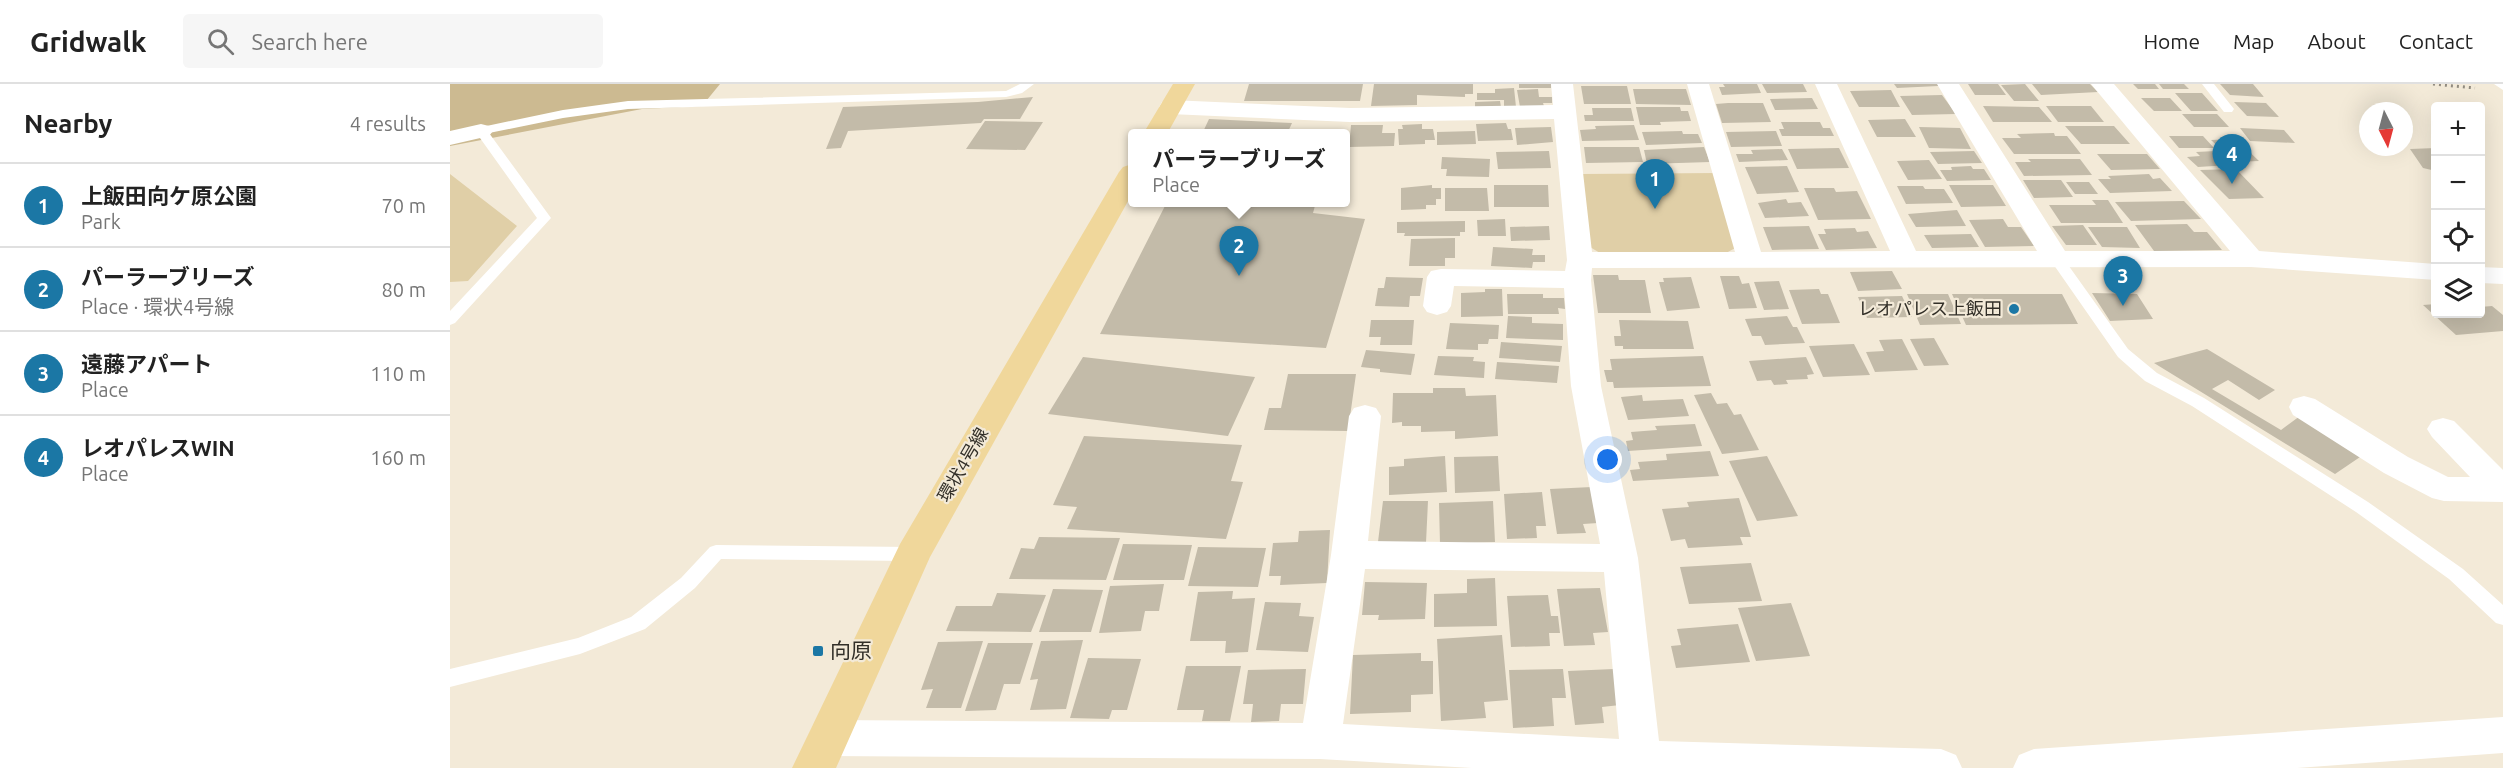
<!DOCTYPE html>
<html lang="en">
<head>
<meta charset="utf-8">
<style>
  :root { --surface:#fff; --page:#f6f6f6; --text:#222; --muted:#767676; --line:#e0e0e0; --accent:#1b77a5 }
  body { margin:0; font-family:Ubuntu,"Noto Sans JP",sans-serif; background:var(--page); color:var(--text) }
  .controls { position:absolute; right:18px; top:18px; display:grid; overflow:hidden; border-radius:6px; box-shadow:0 6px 24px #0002 }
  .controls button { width:54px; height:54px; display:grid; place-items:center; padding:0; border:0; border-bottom:2px solid var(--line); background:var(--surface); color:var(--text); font:30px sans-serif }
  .compass { position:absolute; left:1909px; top:18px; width:54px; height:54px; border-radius:50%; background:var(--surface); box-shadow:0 6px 24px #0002; rotate:174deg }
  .you { position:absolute; left:1158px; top:376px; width:21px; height:21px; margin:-15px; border:4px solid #fff; border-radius:50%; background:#1a73e8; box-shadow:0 0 0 9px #1a73e833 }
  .badge { display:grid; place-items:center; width:39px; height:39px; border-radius:50%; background:var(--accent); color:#fff; font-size:20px; font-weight:700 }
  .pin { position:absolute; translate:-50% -50px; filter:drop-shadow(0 2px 3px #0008) }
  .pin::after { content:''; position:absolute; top:32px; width:21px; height:18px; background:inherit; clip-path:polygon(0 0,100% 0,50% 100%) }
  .popup { position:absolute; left:678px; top:45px; width:222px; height:78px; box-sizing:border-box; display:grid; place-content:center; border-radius:6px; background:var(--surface); filter:drop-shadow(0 2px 4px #0005); font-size:20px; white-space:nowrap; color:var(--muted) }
  .popup b { font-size:22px; color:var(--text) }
  .popup::after { content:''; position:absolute; left:50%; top:100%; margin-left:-12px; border:12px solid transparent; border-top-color:var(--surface) }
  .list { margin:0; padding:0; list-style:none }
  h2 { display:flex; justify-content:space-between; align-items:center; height:78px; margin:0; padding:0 24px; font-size:26px }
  h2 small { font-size:20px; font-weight:400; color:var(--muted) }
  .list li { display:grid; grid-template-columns:39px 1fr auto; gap:18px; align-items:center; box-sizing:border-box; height:84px; padding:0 24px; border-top:2px solid var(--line) }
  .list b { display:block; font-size:22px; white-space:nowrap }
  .list p { margin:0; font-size:20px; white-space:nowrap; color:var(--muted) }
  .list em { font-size:20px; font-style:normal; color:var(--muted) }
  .icon { flex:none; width:33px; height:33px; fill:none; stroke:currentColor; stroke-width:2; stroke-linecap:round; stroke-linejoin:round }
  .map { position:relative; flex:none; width:2053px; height:684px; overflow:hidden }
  header { display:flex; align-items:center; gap:36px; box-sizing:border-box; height:84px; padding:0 30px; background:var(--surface); border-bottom:2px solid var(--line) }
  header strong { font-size:28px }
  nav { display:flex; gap:33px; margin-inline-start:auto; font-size:21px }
  .search { width:420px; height:54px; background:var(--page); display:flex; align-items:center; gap:15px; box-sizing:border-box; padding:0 21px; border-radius:6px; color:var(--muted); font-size:22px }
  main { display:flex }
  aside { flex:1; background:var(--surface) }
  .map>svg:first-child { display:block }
</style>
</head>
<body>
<header>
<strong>Gridwalk</strong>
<div class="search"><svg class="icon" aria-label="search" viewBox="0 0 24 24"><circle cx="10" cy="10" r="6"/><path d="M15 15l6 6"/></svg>Search here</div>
<nav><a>Home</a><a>Map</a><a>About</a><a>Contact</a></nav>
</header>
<main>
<aside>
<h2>Nearby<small>4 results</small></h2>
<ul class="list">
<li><span class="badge">1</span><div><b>上飯田向ケ原公園</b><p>Park</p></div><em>70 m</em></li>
<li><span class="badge">2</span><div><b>パーラーブリーズ</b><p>Place · 環状4号線</p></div><em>80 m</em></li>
<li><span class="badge">3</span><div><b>遠藤アパート</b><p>Place</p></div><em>110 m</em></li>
<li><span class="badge">4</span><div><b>レオパレスWIN</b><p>Place</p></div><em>160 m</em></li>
</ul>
</aside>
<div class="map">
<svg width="2053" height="684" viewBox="0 0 2053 684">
  <rect width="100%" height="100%" fill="#f3ead8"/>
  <path fill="#e0cfa7" d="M1267 89 1289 162 1276 169H1150L1135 160 1132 90Z
    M0 90 67 142 18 197 0 198Z"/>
  <path fill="#ccba91" d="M0 0H270L252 22 192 25 0 62Z"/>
  <path fill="#c3bba9" d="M799 0H913L910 17H794Z
    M924 0H1023V10H1015V13L967 11V21L921 22Z
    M1069 0H1101V4H1069Z
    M1273 0H1307L1311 9 1272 11 1269 3H1275Z
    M1312 0H1353L1357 8 1317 9Z
    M1444 0H1488V2L1447 4Z
    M1518 0H1548L1556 11H1525Z
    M1575 0 1589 17H1564L1551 1Z
    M1582 0H1640L1648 8 1591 11Z
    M1683 0H1705L1709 5H1688Z
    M1709 0H1734L1739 5H1713Z
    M1770 0H1803L1814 13 1780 11Z
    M1131 2H1177L1181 20H1134Z
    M1064 4 1066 23H1054V16H1027V9H1045V5Z
    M1088 5 1089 13H1102V19H1093L1094 22 1070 23 1067 6Z
    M1183 5H1236L1241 21 1186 20Z
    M1441 6 1450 23H1409L1400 7Z
    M1725 9H1752L1768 27H1741Z
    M1492 11 1506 30 1462 31 1450 12Z
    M583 13 570 35H534L531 39 398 47 391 64 376 65 393 23 528 18Z
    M1362 14 1368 25 1325 26 1320 15Z
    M1691 14H1720L1732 27H1704Z
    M1050 17 1051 23 1025 24V18Z
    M1784 18 1816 19 1829 33 1797 32Z
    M1278 19H1313L1321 38 1272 39 1266 20Z
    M1533 22 1589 23 1602 38H1543Z
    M1596 22H1641L1654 38H1608Z
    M1186 23H1230L1231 27H1238L1241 37 1210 38 1211 41H1190Z
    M1142 24H1181L1184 37H1135L1134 31H1143Z
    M1732 30H1767L1779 43H1744Z
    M759 35 842 39 837 50H752Z
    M1455 35 1466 53H1427L1418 36Z
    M535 37 593 38 575 66 516 65Z
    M1331 38H1370L1373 44H1380L1384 52H1332L1329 45H1334Z
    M1056 39 1058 45H1061L1063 56 1028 57 1026 40Z
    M972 40V45H983L985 56H975V60L949 61 948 45H953L952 41Z
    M901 41H933L932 49H945L944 62 899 63Z
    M1184 41 1189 56 1132 57 1130 46 1146 45 1145 42Z
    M1615 42H1664L1680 60H1631Z
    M1101 43 1103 58 1067 61 1065 44Z
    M1469 43 1510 44 1521 65 1479 64Z
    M1790 44 1834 46 1845 59 1800 57Z
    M854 45 896 47 895 50H852Z
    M1025 47 1026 60 987 61V48Z
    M1232 47 1233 50H1248L1252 59 1196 61 1192 48Z
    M1326 47 1332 62 1281 63 1276 48Z
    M1604 49 1605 52H1617L1631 70H1564L1552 54H1571L1567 50Z
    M1719 52H1753L1764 64H1729Z
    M1786 55 1809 77 1784 78 1761 56Z
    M1134 63H1189L1193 78 1136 79Z
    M1254 63 1260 78 1197 80 1194 66Z
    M1389 64 1399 84 1347 85 1338 65Z
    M1986 64V87L1973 84 1960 65Z
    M1332 65 1338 76 1289 78 1286 70H1303L1301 66Z
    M1099 67 1101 84 1048 85 1046 68Z
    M1524 67 1532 79 1488 80 1480 68Z
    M1766 67 1780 81 1748 83 1737 73 1750 72 1746 68Z
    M1647 70H1697L1710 85 1661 86Z
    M992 73 1040 75 1039 93 996 92 997 85H991Z
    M1578 75H1630L1642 91 1574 92 1565 78H1581Z
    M1479 76 1492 95 1458 96 1447 77Z
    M1337 82 1349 108 1307 110 1295 83Z
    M1521 82 1523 85H1534L1541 96 1497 97 1490 86H1502L1501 83Z
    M1786 85 1814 114 1779 115 1750 86Z
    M1699 90 1703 95 1710 94 1722 107 1660 109 1648 95H1661L1658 92Z
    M1573 96H1611L1623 113 1584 114Z
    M1616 98H1639L1648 110H1625Z
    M982 101V104H991V115H986V121H976V125L951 126V104Z
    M1044 101H1098L1099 123H1044Z
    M1499 101H1543L1556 122 1511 123Z
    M1447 102H1473L1475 105H1494L1503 119 1456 120Z
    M995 104H1037L1039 127H995Z
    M1354 104H1384L1386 108 1407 107 1421 135 1368 136Z
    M1336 115 1338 119 1351 118 1359 132 1315 134 1308 119Z
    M1642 116H1658L1673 139H1611L1599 121H1646Z
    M1734 117 1751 135 1681 137 1665 118Z
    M717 118H866L863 129 915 135 876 264 650 250Z
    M1507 126 1516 142 1466 143 1458 130Z
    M1055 135 1056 152H1028L1027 136Z
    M1553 135 1558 143H1571L1584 162 1535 163 1519 136Z
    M1015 137V148H1010V152H954L955 149H947V138Z
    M1737 140 1744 148H1757L1772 166 1704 167 1685 141Z
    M1633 141 1647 161H1616L1602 142Z
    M1099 142 1100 156 1061 157 1060 143Z
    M1359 142 1369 165 1322 166 1313 143Z
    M1638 143H1677L1690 164 1652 163Z
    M1405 144 1407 148 1418 147 1427 164 1376 166 1368 150H1376L1374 145Z
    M1521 150 1529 163 1482 164 1474 151Z
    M1005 154V174H995V182H959L961 155Z
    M1043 163 1083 165 1082 171H1095V178H1083L1082 184 1041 182Z
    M1442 187 1452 205 1408 207 1400 188Z
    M1143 191H1168L1169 196H1195L1201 229H1148Z
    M1270 192H1289L1292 200 1299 199 1307 224 1279 225Z
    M936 193 973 194 970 212H960L959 223 925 222 928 204H934Z
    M1241 193 1250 224 1217 227 1209 198H1214L1213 194Z
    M1329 197 1339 225 1314 226 1304 198Z
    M1035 205H1052L1053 232 1011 233V209L1035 208Z
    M1369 205 1371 210H1378L1390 239 1352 240 1339 206Z
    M1642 209 1687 210 1703 235 1660 237Z
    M1057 210H1093V214H1114L1115 225 1108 224 1109 230H1058Z
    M1457 210H1498L1511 240 1470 241Z
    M1502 210H1612L1628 240 1516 241Z
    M1452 212 1462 233 1417 234 1408 213Z
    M1986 220V230H2030V223L2042 222 2053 231V247L2006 251 1973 221Z
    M1058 232 1082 233V239L1113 240V256L1056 254Z
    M1337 232 1343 243H1347L1355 259 1315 261 1311 252H1302L1295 235Z
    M921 236H964L962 261H930L931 253H919Z
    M1169 236 1238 237 1244 265H1173V262H1165L1164 252H1171Z
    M1000 239 1049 241 1048 255H1039L1038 260H1028V266L996 265Z
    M1484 254 1499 281 1474 282 1460 255Z
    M1452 255 1468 286 1425 288 1416 268 1434 267 1429 256Z
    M1051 258 1112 262 1110 278 1049 274Z
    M1404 260 1420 291 1373 293 1359 262Z
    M1757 265 1825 306 1809 316 1778 296 1762 305 1831 346 1850 332 1913 371 1885 390 1704 279Z
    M916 266 965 270 961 291 930 288V285L911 283Z
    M988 272 1024 273 1023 277 1035 278 1034 294 984 291Z
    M1253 272 1261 302 1164 304 1163 298H1157L1154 286H1162L1160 275Z
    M633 273 805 293 778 352 598 330Z
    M1356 273 1364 290 1357 291 1358 295 1336 296 1338 300 1324 301 1321 296 1307 297 1299 277Z
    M1047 278 1109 282 1107 299 1045 295Z
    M838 290H906L898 347 814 346 819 324H831Z
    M983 304H1015L1016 312 1046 311 1048 352 1005 355V347L971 348V342H952V338L942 339 943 309H983Z
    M1261 309 1267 320 1277 319 1284 331 1291 330 1309 366 1272 370 1244 311Z
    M1192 311 1193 317 1233 315 1239 332 1178 336 1171 313Z
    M1245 340 1252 362 1178 367 1176 357 1183 356 1181 348 1207 346 1205 342Z
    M634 352 792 361 781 397 793 398 776 455 617 445 627 423 603 421Z
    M1260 367 1269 392 1183 397 1180 386 1190 385 1188 378 1217 376 1216 370Z
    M995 372 997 408 939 411V383L954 382V375Z
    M1048 372 1050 407 1005 409 1004 373Z
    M1317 372 1348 432 1307 437 1279 377Z
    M1142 403 1148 439 1133 440 1136 449 1107 450 1100 405Z
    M1092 408 1096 442H1086L1087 454 1057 455 1054 410Z
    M1289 414 1301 453H1290L1293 461 1238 464 1235 455 1221 457 1212 425 1239 423 1237 418Z
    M933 417H978L976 459 928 458Z
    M1043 417 1045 458 990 460 989 419Z
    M880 446 877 499 830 501 831 492H819L823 459 848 458 849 447Z
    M589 453 670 454 656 496 559 495 571 464 584 465Z
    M673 460 742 461 734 496H663Z
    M748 463 816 464 808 503 738 502Z
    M1301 479 1312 517 1239 520 1230 483Z
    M1045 494 1047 542 984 543V510L1017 509V495Z
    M915 498 977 499 975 535 928 536 929 531H912Z
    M714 500 709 527H695L691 547 649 549 660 502Z
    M1150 504 1158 548 1143 549 1145 561 1114 562 1107 505Z
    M603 505 653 506 641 548H589Z
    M783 507 782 515 805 514 798 568 775 569 776 557H740L748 508Z
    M547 509 596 511 581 548 496 547 506 522H542Z
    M1098 511 1101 532H1108L1110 549H1099L1100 562 1061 563 1057 512Z
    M815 518 851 519 849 532 864 533 858 568 806 566Z
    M1341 519 1360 572 1306 577 1288 524Z
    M1288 540 1300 578 1226 584 1221 562 1231 561 1227 545Z
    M1052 551 1058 616 1034 618 1036 634 991 637 987 555Z
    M633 556 616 625 580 626 588 595 580 596 591 557Z
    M533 557 511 624H476L483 605 471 606 488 558Z
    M538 559H583L570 600H554L546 626 515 627Z
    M971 569V577H983V610L961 611V628L900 630 903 571Z
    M638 574 691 575 677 626H662L659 635 620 634Z
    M736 582H791L780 637H752L754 626H727Z
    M856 585 853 620H831L829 637 801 638 803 620H793L798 586Z
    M1113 585 1116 614H1102L1104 642 1063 644 1059 586Z
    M1164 585 1170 621 1152 623 1154 639 1125 641 1118 587Z"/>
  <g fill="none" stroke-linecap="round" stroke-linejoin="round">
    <path stroke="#928c80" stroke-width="3" stroke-dasharray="2 4" stroke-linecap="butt" d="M1983 0 2025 4"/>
    <path fill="#fff" fill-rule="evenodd" d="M570 0H584L572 9 556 13 178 25 113 34 39 49 101 134 5 239 0 241V227L87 134 25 47 27 44 113 26 178 17 556 7Z
      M1752 0H1764L1784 25 1782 28H1774Z
      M2044 0H2053V6Z
      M1606 170 1611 171 1678 265 1707 289 1754 314 1918 418 2013 485 2053 521V541L2046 539 1999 495 1906 428 1742 322 1695 297 1668 273 1599 174Z
      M266 461 463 463 470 465 472 470 470 475 463 477 271 475 245 504 195 545 130 570 0 603V585L128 554 181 533 231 494 260 463Z"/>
    <path fill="#fff" fill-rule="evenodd" d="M1101 0H1123L1142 168H1285L1237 0H1259L1311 168 1440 167 1365 0H1387L1466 167H1587L1487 0H1509L1615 167H1780L1641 0H1664L1809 167 1986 180V196L1801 183 1142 184 1141 196 1151 302 1188 474 1209 657 1491 665 1506 671 1512 684H1022L870 675 377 672 363 667 357 654 363 641 377 636 853 639 881 471 899 332 904 324 915 321 926 324 931 332 918 457 1150 460 1121 302 1114 204 1004 202 1001 222 997 228 987 231 977 228 973 222 977 193 981 187 991 185 1115 187 1117 176 1104 35 900 38 720 30 712 28 709 23 712 18 720 16 900 24 1103 21ZM915 485 1154 488 1169 655 893 640Z
      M31 40 39 42 43 47 39 52 0 61V47Z
      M2030 183 2053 184V200L2030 199Z
      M1854 312 1865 315 1958 373 1998 393H2020L1982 353 1977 345 1982 337 1993 334 2004 337 2053 386V418L1994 417 1982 414 1934 389 1843 331 1839 323 1843 315Z
      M2053 633V669L1847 684H1563L1569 671 1584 665Z"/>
    <path fill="#f0d79b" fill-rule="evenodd" d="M723 0H745L717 50H693Z
      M682 80V110L480 473 386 684H342L450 460 669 88 673 83Z"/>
  </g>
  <g fill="#1b77a5" stroke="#f3ead8" stroke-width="2">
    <circle cx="1564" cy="225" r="6"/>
    <rect x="362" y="561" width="12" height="12" rx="3"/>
  </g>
  <g text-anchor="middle" stroke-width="4.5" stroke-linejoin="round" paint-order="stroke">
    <g font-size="18" fill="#322f28" stroke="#f3ead8" text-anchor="end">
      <text x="1552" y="231">レオパレス上飯田</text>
    </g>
    <g font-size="18" fill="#322f28" stroke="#f3ead8">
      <text transform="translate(513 381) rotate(-60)" y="6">環状4号線</text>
    </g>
    <g font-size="21" fill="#322f28" stroke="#f3ead8" text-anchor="start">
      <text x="380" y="574">向原</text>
    </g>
  </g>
</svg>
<div class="controls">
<button>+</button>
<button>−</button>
<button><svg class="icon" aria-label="locate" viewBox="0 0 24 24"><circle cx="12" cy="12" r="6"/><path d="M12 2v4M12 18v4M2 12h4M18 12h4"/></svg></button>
<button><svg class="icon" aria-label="layers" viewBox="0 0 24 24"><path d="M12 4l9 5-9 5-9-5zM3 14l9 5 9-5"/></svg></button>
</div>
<svg class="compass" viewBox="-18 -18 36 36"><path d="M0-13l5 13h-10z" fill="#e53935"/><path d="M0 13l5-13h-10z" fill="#767676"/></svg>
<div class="you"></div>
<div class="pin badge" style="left:1205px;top:125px">1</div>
<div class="pin badge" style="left:789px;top:192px">2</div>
<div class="popup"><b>パーラーブリーズ</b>Place</div>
<div class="pin badge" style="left:1673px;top:222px">3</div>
<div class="pin badge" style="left:1782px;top:100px">4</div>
</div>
</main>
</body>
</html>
